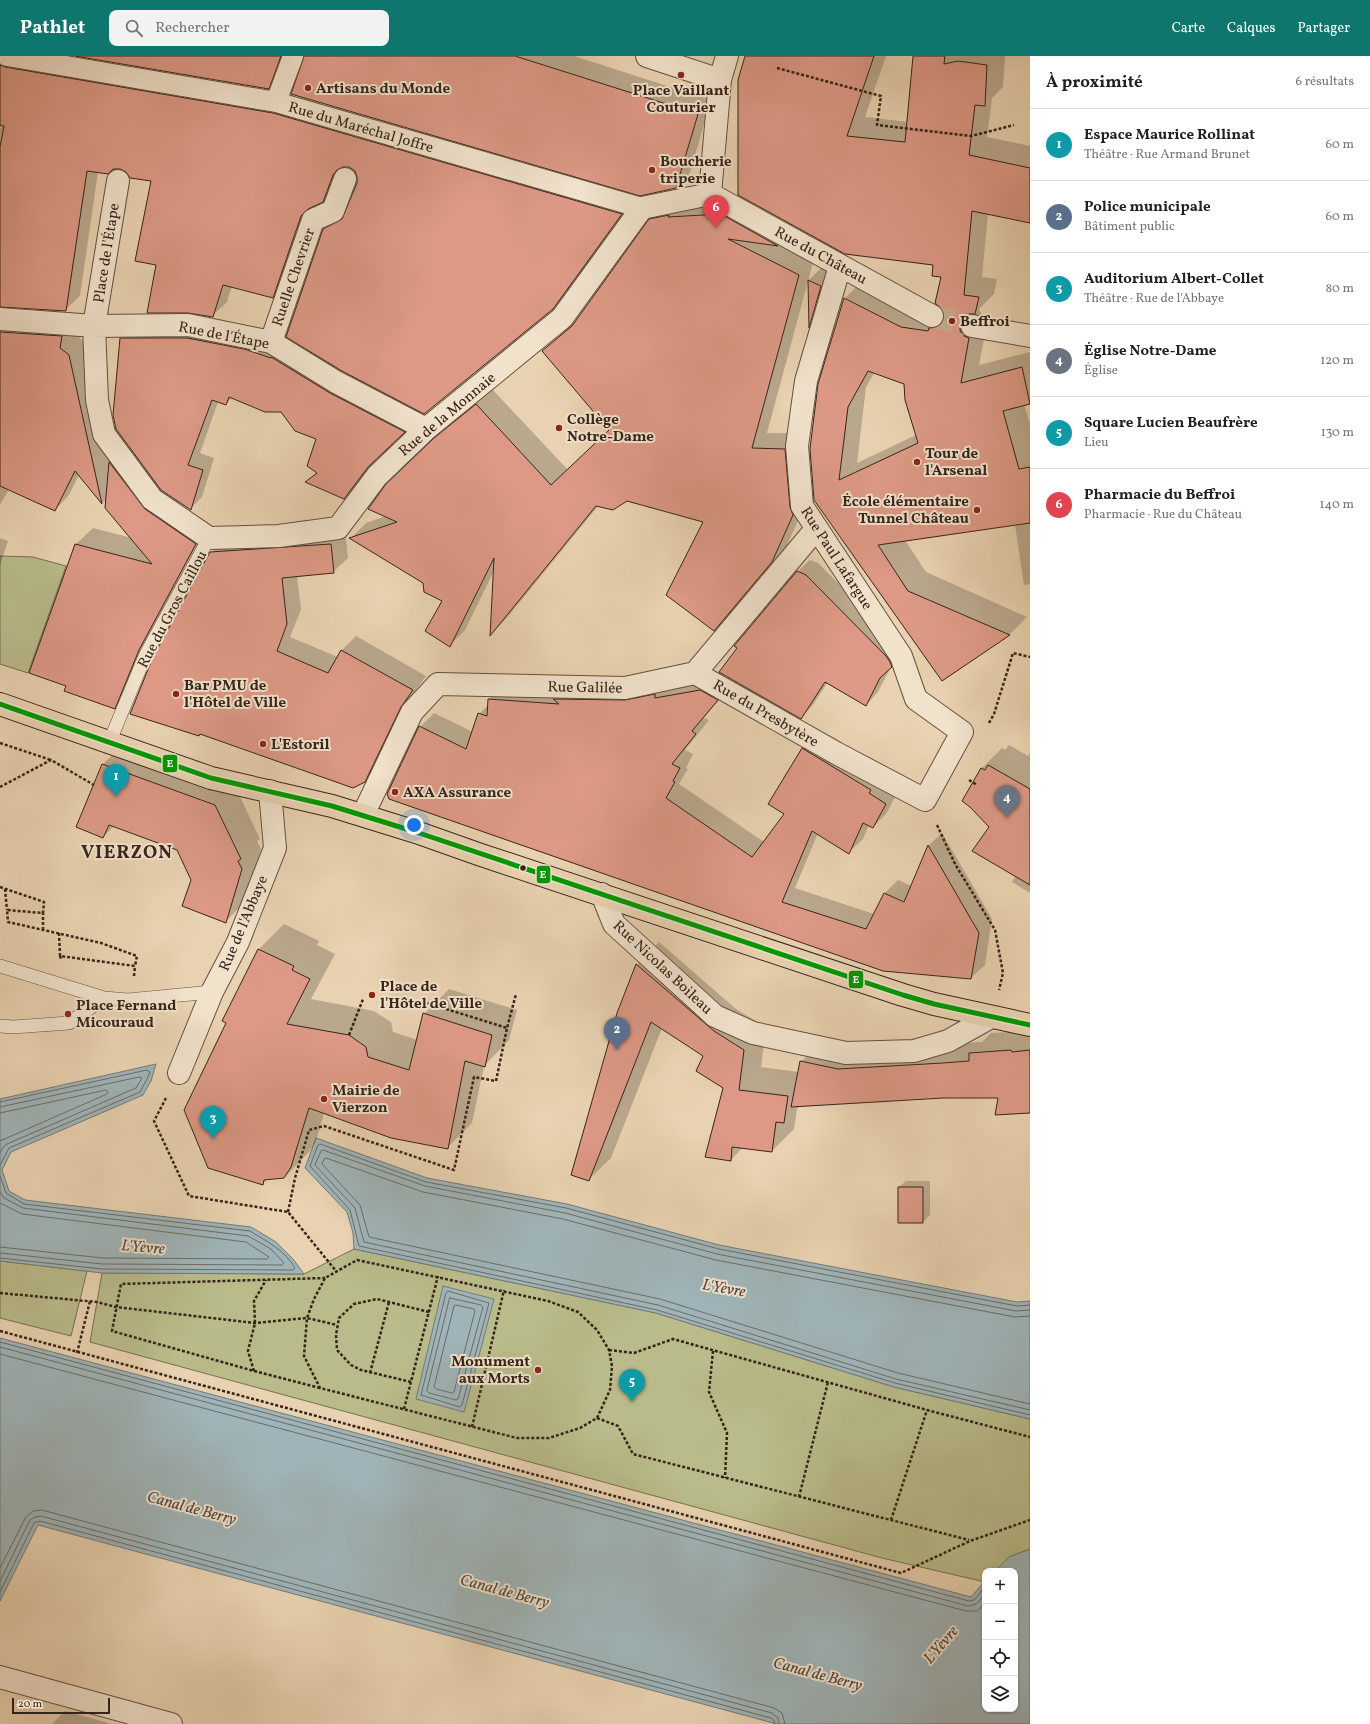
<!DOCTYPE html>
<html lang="fr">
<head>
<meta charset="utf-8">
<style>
  :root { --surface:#fff; --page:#f2f2f2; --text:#202124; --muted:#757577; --line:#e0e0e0; --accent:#0f766e }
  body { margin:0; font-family:Vollkorn,serif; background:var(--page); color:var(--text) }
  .controls { position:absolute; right:12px; bottom:12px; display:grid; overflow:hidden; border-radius:8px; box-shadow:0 1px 3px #0004 }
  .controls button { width:36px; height:36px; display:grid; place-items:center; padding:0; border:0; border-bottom:1px solid var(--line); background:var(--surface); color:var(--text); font:20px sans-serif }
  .scale { position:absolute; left:12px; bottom:10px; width:98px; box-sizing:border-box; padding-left:4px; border:2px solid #372419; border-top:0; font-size:11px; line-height:14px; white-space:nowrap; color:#372419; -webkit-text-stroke:3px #f1e2cc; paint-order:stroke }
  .you { position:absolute; left:414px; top:769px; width:14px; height:14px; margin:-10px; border:3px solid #fff; border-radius:50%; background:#1a73e8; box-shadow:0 0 0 6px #1a73e833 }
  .badge { display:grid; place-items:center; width:26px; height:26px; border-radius:50%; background:var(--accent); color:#fff; font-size:13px; font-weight:700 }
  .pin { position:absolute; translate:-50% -33px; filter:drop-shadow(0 1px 2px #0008) }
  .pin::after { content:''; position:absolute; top:21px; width:14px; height:12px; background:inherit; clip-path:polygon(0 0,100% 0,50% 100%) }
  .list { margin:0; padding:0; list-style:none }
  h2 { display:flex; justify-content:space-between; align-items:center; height:52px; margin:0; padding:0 16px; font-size:17px }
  h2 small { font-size:13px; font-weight:400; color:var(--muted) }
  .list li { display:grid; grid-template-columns:26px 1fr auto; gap:12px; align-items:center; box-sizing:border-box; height:72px; padding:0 16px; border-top:1px solid var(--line) }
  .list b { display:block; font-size:15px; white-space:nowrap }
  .list p { margin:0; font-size:13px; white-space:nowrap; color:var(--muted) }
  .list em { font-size:13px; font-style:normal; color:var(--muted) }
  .icon { flex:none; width:22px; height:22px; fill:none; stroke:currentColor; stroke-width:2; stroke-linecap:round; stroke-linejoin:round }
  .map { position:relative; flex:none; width:1030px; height:1668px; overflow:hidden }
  header { display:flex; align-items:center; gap:24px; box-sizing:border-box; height:56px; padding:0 20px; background:var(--accent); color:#fff }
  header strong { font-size:19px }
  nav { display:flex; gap:22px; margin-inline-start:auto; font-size:14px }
  .search { width:280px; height:36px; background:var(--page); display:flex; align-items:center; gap:10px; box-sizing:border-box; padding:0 14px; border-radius:8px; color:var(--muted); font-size:15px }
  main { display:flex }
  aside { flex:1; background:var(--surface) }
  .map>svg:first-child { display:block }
</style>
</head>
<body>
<header>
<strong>Pathlet</strong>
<div class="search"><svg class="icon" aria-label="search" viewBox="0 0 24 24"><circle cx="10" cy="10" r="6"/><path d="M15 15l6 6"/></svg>Rechercher</div>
<nav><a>Carte</a><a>Calques</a><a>Partager</a></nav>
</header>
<main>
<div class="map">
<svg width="1030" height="1668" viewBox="0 0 1030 1668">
  <rect width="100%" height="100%" fill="#e9d2b1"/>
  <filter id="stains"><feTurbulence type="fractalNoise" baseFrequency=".005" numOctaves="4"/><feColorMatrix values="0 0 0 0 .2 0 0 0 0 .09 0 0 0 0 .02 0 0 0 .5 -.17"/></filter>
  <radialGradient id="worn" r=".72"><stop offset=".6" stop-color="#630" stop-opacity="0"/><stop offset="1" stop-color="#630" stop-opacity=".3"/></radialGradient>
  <path fill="#b9bb8a" stroke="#787052" d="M0 500 33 501 66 510 28 617 0 608Z
    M354 1193 656 1257 894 1331 1030 1363V1493L1009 1501 995 1515H985V1526L882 1502 90 1286 102 1217 304 1218Z
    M0 1205 87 1215 71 1280 0 1262Z"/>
  <path fill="#9fb4b8" stroke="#757a78" d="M156 1008 151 1025 143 1039 11 1096 2 1114 9 1135 25 1144 251 1171 276 1186 293 1203 304 1218 102 1217 0 1205V1043Z
    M316 1082 427 1122 567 1148 719 1189 1017 1246 1030 1245V1363L894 1331 656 1257 354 1193 353 1177 347 1156 305 1112Z
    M443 1230 494 1243 464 1356 416 1343Z
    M0 1282 971 1541 985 1525V1653H1015V1515H995L1009 1501 1030 1493V1668H777L38 1469 0 1545Z"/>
  <path fill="#0003" fill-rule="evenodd" d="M0 0 288 43 635 144 567 238 552 253 324 174 339 159 347 155 358 127V120L355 114 349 110H345L337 130 323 145 315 149 287 227 272 241 232 230 227 246 212 260 157 208 152 125 120 112 98 116 80 240 65 254 2 250 3 254 74 277 83 285 110 406 127 390 145 414 147 413 121 283 133 271 256 282 416 364 379 400 356 430 344 442 307 426 317 416 318 382 281 355 233 341 226 348 218 346 200 397 214 402 202 441 190 453 158 431 162 436 213 471 131 635 114 652 67 630 75 489 93 472 132 482 107 442 103 447 79 419 69 439 55 454 9 433 0 449Z
    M81 0H289L283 18 268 32Z
    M305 0H574L711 44 690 117 676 131Z
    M747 0H886L865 61 908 66 914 0H1005L1003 31 992 42 987 81 1030 90V166L988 157 982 221 997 223 994 238 979 253 983 261 988 263 979 309 1030 296V347L1024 348 1030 368V528L1024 529 1015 469 905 484 926 516 1027 561 1009 579 942 623 815 443 819 328 845 242 863 224 920 253 945 256 943 220 934 208ZM875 316 905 327 916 379 857 407 866 331Z
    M737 143 814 203 767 377H800L808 443 787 489 730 558 714 573 705 465 627 444 599 449 506 563 492 577 494 515 465 574 450 589 444 544 424 526 351 482 366 467 386 460 403 413 451 367 492 333 568 414 610 373 543 295 578 263 650 164 666 148Z
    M822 211 834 217 822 257 810 269 809 224Z
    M345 474 348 502 333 516 297 520 301 553 290 581 338 601 341 595 356 580 426 620 415 635 379 711 364 725 201 677 199 679 211 497 226 482Z
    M0 482 8 485 0 509Z
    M810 504 818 507 898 587 903 598 892 609 878 636 866 649 828 626 813 649 801 662 797 516Z
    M714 621 731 630 704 662 709 664 685 694 693 698 686 712 688 713 679 728 764 786 786 757 803 693 817 679 899 734 886 758 873 771 869 769 863 783 849 796 818 777 795 832 874 858 884 838 898 824 912 830 928 790 942 777 992 863 985 909 971 922 883 914 420 671 434 657 473 676 479 658 488 649V644L502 630Z
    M123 689 235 730 260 783 257 785 261 793 245 846 226 865 192 824 178 794 114 770 103 781V708Z
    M1009 689 1028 700 1030 697V837L1012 826 1016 820 990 771 974 725 982 712 1002 692 1005 694Z
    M284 868 319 885 317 889 335 898 311 943 374 955 391 966 393 976 418 984 424 958 449 933 517 954 509 984 484 1010 472 1067 447 1092 324 1057 316 1085 309 1096 284 1122 267 1123 262 1128 228 966 224 964 259 893Z
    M659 886 736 953 766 971 761 1011 799 1016 801 1006 822 985 859 993 982 986 991 977 1030 975V1055L999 1041H943L800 1050 797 1053 794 1073 772 1095 743 1091 731 1104 724 1031 704 1000 662 972 611 1102 588 1124 618 957 637 909Z
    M906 1125H930V1159L923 1166H899V1131Z
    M65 1655 112 1668H52Z"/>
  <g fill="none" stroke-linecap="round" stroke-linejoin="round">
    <path stroke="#6b6c68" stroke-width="1" d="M0 1046 147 1014 150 1016 147 1023 140 1036 9 1092 0 1109
      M0 1051 139 1021 142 1022 136 1032 7 1088 3 1091 0 1097
      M0 1057 106 1034 108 1036 107 1038 0 1085
      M0 1120 6 1137 24 1148 250 1175C266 1185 286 1195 295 1212L293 1214 102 1213 0 1202
      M0 1136 4 1142 23 1152 248 1180 271 1193 284 1207 282 1209 102 1208 0 1197
      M0 1147 22 1158 246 1186 269 1201 267 1203 103 1202 0 1191
      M448 1235 489 1247 462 1349 460 1351 421 1339 446 1237Z
      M450 1242 481 1249 483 1251 458 1343 456 1344 429 1337 427 1335Z
      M456 1249 474 1253 475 1255 454 1336 452 1337 436 1333 434 1331 454 1250Z
      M1030 1249 1017 1250 719 1193 566 1152 426 1126 320 1088 318 1089 310 1110 350 1154 359 1190 657 1254 895 1327 1030 1359
      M1030 1254 1016 1255 717 1198 565 1157 425 1130 323 1094 321 1095 315 1109 355 1152 364 1186 658 1249 896 1323 1030 1354
      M1030 1260 1015 1261 716 1204 563 1163 423 1136 326 1102 324 1103 322 1108 360 1149 369 1181 660 1243 898 1317 1030 1348
      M0 1286 969 1545 974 1544 985 1531
      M0 1291 968 1550 976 1548 985 1539
      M0 1298 966 1555H977L985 1548
      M0 1512 26 1461 33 1455 42 1454 774 1652 782 1657 785 1668
      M0 1525 30 1464 35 1461 41 1460 772 1657 778 1662 779 1668
      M0 1536 34 1467 40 1465 771 1662 774 1664V1668"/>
  </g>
  <path fill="#dd9986" stroke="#372419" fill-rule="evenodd" d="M75 0H281L269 33Z
    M304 0H515L698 58 676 132 640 140 291 38Z
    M745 0H874L847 80 905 86 913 0H945L944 8 958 5 987 9 985 50 975 49 969 99 1030 112V167L972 155 964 239 979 241 975 258H967L962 262 960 268V275L964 280 969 282 961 327 1022 311 1030 348 1003 355 1019 413 1030 411V467L878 489 908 535 1010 579 942 625 814 444 810 393 818 328 844 242 901 271 928 275 929 272 938 271 943 266 944 259 943 254 935 247 941 221 932 220 933 209 845 198 738 139V24ZM868 315 904 328 905 344 918 387 839 424 848 351Z
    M0 9 5 11 273 57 622 158 553 253 424 358 342 315 286 281 323 173 342 163 357 127V121L355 115 349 111H343L337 114 333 119 323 146 308 153 301 160 273 242 223 229 213 261 188 257H147L156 209 135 205 151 125 130 122 126 116 120 113H113L108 118 87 115 66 255 0 251V91L4 70 0 69Z
    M721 158 778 190 728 183 799 219 752 392 785 393 790 451 793 459 772 506 714 575 666 539 703 466 627 445 613 454 596 450 490 580 494 502 450 591 425 575 442 545 424 536 423 527 349 482 397 466 368 453 386 428 434 382 476 348 551 429 609 374 542 295 572 270 649 163 669 159 668 161Z
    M808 224 821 230 809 272Z
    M0 276 62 280 60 292 69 299 102 448 75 415 55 455 0 430Z
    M120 282H187L244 293 271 302V301L330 337 405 376 368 411 344 443 305 426 317 417 307 410 316 383 295 375 281 356H265L229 341 226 349 212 344 188 409 203 414 191 454 161 434 116 373 113 359Z
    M109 406 145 453 196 488 139 594 115 653 64 635 66 630 29 617 75 488 152 508 105 452Z
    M331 488 334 517 282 522 287 568 277 595 328 617 341 594 413 634 401 651 365 726 353 732 200 678 199 680 130 658 153 601 210 496Z
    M797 515 806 519 886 600 890 606 892 611 880 622 866 650 825 626 801 663 719 616 737 592 734 590Z
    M700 634 718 644 692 675 696 678 672 708 680 712 673 725 675 726 666 742 752 801 784 758 768 748 802 692 871 734 869 737 886 748 873 772 863 767 849 798 812 775 782 846 866 873 884 837 904 846 928 789 979 877 971 923 883 915 389 743 387 738 419 670 466 693 478 657 487 660 488 643 559 648 553 643 625 644 655 638V642Z
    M102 708 215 749 241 803 238 805 242 813 226 867 182 850 191 824 177 794 109 769 103 782 76 771Z
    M988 709 1030 733V829L972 795 989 771 970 751 962 745 981 712 985 714Z
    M258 893 294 910 292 914 310 923 287 968 349 979 366 991 368 1001 409 1014 423 957 492 979 485 1011 465 1005 448 1093 391 1082 309 1052 291 1111 284 1122 264 1124 263 1129 208 1112 184 1054 226 967 222 965Z
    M636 908 714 975 744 994 739 1034 788 1040 784 1067 776 1066 772 1096 732 1091 731 1105 705 1101 723 1032 696 1015 703 1000 651 966 589 1125 571 1119 617 957Z
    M1011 994 1012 996 1030 994V1057L995 1059 998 1042H943L791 1051 800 1005 838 1013 943 1007 969 1005V997Z
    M898 1131H923V1167H898Z"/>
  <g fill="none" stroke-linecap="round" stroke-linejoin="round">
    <path stroke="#c5af93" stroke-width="22" stroke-dasharray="22 11" stroke-linecap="butt" d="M932 260 972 270"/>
    <defs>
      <path id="service" d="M109 687 146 598 209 482
        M0 910 104 942 128 944 212 936
        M0 970 13 971 69 967 104 942"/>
      <path id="pedestrian" d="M7 0 276 46 642 152
        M276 46 293 0"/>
      <path id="minor" d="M647 0 720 24
        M118 125 94 270 97 344 104 378 152 443 209 482 279 480 338 472 377 420 426 373 562 262 642 152 710 138
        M710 138 932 260
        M710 138 720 24 727 0
        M0 263 94 270 188 269 271 286 336 326 426 373
        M972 270 1030 280
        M271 286 313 164 333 155 345 123
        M695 617 836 697 925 744 962 676 916 643 901 600 802 450 797 390 806 325 840 210
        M363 759 412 656 438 628 625 632 695 617 816 473
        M602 838 614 868 715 960 753 977 846 997 914 995 948 985 991 961
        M179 1017 212 936 238 886 275 792 270 735
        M0 1621 171 1668"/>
      <path id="primary" d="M0 648 211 722 332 750 416 776 481 799 903 939 934 948 1030 969"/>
    </defs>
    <use href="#service" stroke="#64503f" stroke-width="14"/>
    <use href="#pedestrian" stroke="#64503f" stroke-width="22"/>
    <use href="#minor" stroke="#64503f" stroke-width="24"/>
    <use href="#primary" stroke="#372419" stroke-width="24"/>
    <path stroke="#372419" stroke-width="2.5" stroke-dasharray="3 2" stroke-linecap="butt" d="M777 12 881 40 877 69 971 80 1014 69
      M989 667 994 658 1013 597 1030 601
      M0 687 51 704
      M969 724 977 729
      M0 731 51 704 94 729
      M937 769 955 808 995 874 1003 917 999 934
      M0 831 44 846 43 857 7 854 8 866 101 887 137 900 135 910 60 900 61 903
      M5 833 7 854
      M43 874V857
      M59 877 60 900
      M134 920 135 910
      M427 947 507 972
      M349 979 363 943
      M166 1042 154 1065 189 1140 288 1156 336 1215
      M288 1156 295 1122 309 1074 324 1070 454 1114 474 1021 496 1025 507 972 516 938
      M357 1204 548 1245 578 1256 597 1274 609 1294 612 1310 610 1334 597 1362 580 1372 549 1382H517L320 1332 304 1300 307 1262 314 1243 325 1222Z
      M0 1237 97 1246 116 1251 255 1267 307 1262 337 1269
      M0 1275 901 1517 970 1485 1030 1464
      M609 1294 634 1297 673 1283 927 1354 1030 1381
      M713 1295 709 1336 727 1377 725 1422
      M77 1297 90 1245
      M254 1315 248 1295 255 1267 254 1245 266 1224
      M370 1317 389 1246
      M411 1326 361 1314 351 1309 337 1294 336 1279 339 1262 354 1248 377 1243 429 1256
      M320 1332 254 1315 112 1275 121 1228 325 1222
      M404 1353 438 1220
      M597 1362 618 1370 633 1398 969 1484
      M472 1371 504 1234
      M799 1441 828 1326
      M891 1464 927 1354"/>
    <use href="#service" stroke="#f1e2cc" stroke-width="13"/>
    <use href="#pedestrian" stroke="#f1e2cc" stroke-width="20"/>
    <use href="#minor" stroke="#f1e2cc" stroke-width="22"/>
    <use href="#primary" stroke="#e9d2b1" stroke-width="22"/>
    <defs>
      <path id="bus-1" d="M0 648 211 722 332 750 416 776 903 939 934 948 1030 969"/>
    </defs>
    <use href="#bus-1" stroke="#f1e2cc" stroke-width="8"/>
    <use href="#bus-1" stroke="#090" stroke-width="5"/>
  </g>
  <g fill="#8f2418" stroke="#f1e2cc" stroke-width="1.5">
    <circle cx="681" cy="19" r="4"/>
    <circle cx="308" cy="32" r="4"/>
    <circle cx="652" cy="114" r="4"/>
    <circle cx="952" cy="265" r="4"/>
    <circle cx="559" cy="372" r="4"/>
    <circle cx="917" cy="406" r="4"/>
    <circle cx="977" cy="454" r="4"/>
    <circle cx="176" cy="638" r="4"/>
    <circle cx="263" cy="688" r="4"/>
    <circle cx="395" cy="736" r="4"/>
    <circle cx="372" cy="939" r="4"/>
    <circle cx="68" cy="958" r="4"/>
    <circle cx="324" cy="1043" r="4"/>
    <circle cx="538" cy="1314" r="4"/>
  </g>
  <circle fill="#372419" stroke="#f1e2cc" stroke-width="1.5" cx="523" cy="812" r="3.5"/>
  <g text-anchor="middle" stroke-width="4" stroke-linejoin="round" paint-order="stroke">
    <g font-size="15" font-weight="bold" fill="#372419" stroke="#f1e2cc" text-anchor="start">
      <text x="316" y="37">Artisans du Monde</text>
      <text x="681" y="39" text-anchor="middle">Place Vaillant<tspan x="681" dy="17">Couturier</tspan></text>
      <text x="660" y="110">Boucherie<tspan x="660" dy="17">triperie</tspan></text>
      <text x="960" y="270">Beffroi</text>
      <text x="567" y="368">Collège<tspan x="567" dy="17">Notre-Dame</tspan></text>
      <text x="925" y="402">Tour de<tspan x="925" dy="17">l'Arsenal</tspan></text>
      <text x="969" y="450" text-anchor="end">École élémentaire<tspan x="969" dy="17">Tunnel Château</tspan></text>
      <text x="184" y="634">Bar PMU de<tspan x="184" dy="17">l'Hôtel de Ville</tspan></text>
      <text x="271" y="693">L'Estoril</text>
      <text x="403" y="741">AXA Assurance</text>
      <text x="380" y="935">Place de<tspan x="380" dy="17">l'Hôtel de Ville</tspan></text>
      <text x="76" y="954">Place Fernand<tspan x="76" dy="17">Micouraud</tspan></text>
      <text x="332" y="1039">Mairie de<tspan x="332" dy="17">Vierzon</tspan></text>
      <text x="530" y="1310" text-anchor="end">Monument<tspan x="530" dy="17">aux Morts</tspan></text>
    </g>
    <g font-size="15" fill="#372419" stroke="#f1e2cc">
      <text transform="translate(361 71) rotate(16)" y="5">Rue du Maréchal Joffre</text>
      <text transform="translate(106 197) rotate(-81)" y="5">Place de l'Étape</text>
      <text transform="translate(821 199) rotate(29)" y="5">Rue du Château</text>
      <text transform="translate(293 221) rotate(-71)" y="5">Ruelle Chevrier</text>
      <text transform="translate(224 279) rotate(11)" y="5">Rue de l'Étape</text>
      <text transform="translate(447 358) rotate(-40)" y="5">Rue de la Monnaie</text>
      <text transform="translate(837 502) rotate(57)" y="5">Rue Paul Lafargue</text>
      <text transform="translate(172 553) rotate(-62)" y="5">Rue du Gros Caillou</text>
      <text transform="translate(585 631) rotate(1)" y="5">Rue Galilée</text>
      <text transform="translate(766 657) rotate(30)" y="5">Rue du Presbytère</text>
      <text transform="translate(243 867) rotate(-67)" y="5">Rue de l'Abbaye</text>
      <text transform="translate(663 911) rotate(43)" y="5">Rue Nicolas Boileau</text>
    </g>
    <g font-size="16" font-style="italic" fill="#514841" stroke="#f1e2cc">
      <text transform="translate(143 1190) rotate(5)" y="6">L'Yèvre</text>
      <text transform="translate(724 1231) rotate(10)" y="6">L'Yèvre</text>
      <text transform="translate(192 1451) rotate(15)" y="6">Canal de Berry</text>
      <text transform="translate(505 1534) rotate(15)" y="6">Canal de Berry</text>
      <text transform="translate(940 1588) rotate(-49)" y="6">L'Yèvre</text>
      <text transform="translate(818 1617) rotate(15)" y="6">Canal de Berry</text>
    </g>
    <g font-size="19" font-weight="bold" letter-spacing="1" fill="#372419" stroke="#f1e2cc">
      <text x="127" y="802">VIERZON</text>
    </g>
  </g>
  <g stroke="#f1e2cc" stroke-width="1.5">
    <rect x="162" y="698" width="16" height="19" rx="4" fill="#090"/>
    <rect x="536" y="809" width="15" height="19" rx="4" fill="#090"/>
    <rect x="848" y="914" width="16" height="19" rx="4" fill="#090"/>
  </g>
  <g font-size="11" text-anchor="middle" font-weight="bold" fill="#fff">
    <text x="170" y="711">E</text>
    <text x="543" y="822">E</text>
    <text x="856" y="927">E</text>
  </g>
  <rect width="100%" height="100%" filter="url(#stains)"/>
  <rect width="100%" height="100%" fill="url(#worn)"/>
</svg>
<div class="controls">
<button>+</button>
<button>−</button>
<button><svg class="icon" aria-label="locate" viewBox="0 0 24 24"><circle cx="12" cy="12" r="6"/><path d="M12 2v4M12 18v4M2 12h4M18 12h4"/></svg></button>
<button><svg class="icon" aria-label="layers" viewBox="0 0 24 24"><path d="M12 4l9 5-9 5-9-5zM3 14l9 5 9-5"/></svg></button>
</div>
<div class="scale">20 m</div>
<div class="you"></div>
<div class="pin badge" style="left:116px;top:741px;background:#0f9aa8">1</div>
<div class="pin badge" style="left:617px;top:994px;background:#5c6f8a">2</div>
<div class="pin badge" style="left:213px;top:1083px;background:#0f9aa8">3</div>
<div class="pin badge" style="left:1007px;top:762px;background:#6b7280">4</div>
<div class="pin badge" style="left:632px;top:1346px;background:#0f9aa8">5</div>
<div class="pin badge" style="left:716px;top:172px;background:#e0444e">6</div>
</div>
<aside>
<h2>À proximité<small>6 résultats</small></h2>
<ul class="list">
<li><span class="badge" style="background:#0f9aa8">1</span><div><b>Espace Maurice Rollinat</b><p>Théâtre · Rue Armand Brunet</p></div><em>60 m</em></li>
<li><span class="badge" style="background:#5c6f8a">2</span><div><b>Police municipale</b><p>Bâtiment public</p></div><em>60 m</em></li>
<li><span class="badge" style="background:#0f9aa8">3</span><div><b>Auditorium Albert-Collet</b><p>Théâtre · Rue de l'Abbaye</p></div><em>80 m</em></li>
<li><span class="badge" style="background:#6b7280">4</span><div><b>Église Notre-Dame</b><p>Église</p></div><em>120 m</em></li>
<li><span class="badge" style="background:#0f9aa8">5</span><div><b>Square Lucien Beaufrère</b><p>Lieu</p></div><em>130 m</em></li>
<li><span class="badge" style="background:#e0444e">6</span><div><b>Pharmacie du Beffroi</b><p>Pharmacie · Rue du Château</p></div><em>140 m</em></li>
</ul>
</aside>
</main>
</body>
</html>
